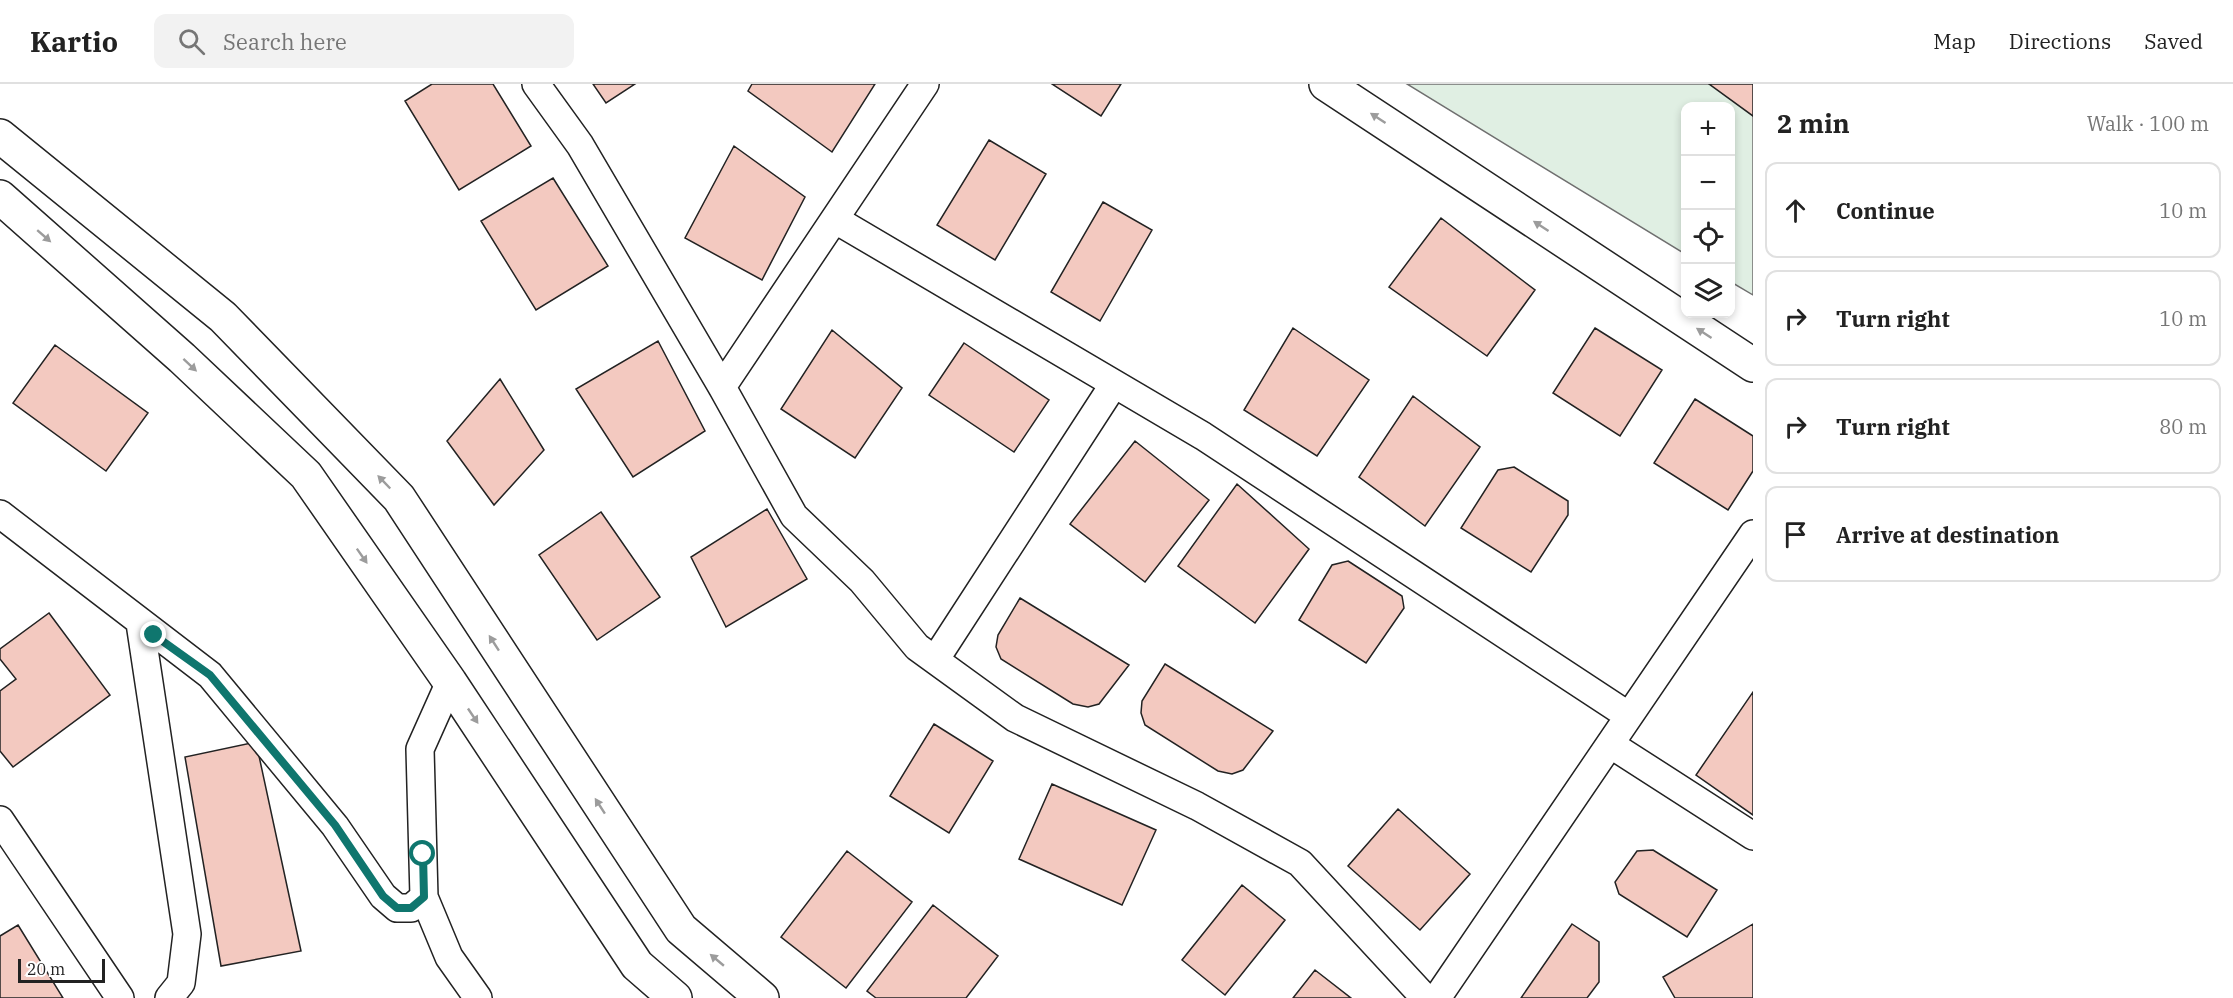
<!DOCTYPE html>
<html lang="en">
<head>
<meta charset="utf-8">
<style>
  :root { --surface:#fff; --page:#f2f2f2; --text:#222; --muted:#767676; --line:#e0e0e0 }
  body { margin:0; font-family:"IBM Plex Serif",serif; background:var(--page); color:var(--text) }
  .controls { position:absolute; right:18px; top:18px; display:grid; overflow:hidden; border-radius:12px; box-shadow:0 3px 9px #0003 }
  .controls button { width:54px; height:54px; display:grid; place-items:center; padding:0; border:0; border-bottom:2px solid var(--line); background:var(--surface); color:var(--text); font:30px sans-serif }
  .scale { position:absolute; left:18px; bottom:15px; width:87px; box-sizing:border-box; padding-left:6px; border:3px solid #222; border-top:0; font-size:16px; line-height:21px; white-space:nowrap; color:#222; -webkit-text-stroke:4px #fff; paint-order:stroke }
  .stop { position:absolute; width:18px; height:18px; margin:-14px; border:4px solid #0f766e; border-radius:50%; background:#fff }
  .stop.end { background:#0f766e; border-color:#fff; box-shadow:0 2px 6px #0008 }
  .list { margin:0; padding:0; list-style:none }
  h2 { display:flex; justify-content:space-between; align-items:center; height:78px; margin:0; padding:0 24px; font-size:26px }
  h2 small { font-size:20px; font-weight:400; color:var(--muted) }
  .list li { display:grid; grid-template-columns:39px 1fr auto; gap:18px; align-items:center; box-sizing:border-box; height:96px; margin:0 12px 12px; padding:0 12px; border:2px solid var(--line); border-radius:12px }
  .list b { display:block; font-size:22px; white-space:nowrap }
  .list em { font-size:20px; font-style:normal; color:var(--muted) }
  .icon { flex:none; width:33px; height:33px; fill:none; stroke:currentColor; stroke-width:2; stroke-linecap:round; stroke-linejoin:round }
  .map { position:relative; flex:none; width:1753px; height:914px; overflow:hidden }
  header { display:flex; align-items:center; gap:36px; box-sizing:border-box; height:84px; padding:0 30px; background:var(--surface); border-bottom:2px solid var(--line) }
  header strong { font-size:28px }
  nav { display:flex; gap:33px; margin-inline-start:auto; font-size:21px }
  .search { width:420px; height:54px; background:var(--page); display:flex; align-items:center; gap:15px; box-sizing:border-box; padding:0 21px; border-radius:12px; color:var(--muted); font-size:22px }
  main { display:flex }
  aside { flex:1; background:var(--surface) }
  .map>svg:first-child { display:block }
</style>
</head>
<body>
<header>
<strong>Kartio</strong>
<div class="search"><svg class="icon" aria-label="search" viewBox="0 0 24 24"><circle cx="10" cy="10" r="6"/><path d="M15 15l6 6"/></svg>Search here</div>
<nav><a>Map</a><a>Directions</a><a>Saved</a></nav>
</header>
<main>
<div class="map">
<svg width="1753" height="914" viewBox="0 0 1753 914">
  <rect width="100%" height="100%" fill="#fff"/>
  <path fill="#e0efe3" stroke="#6f6f6f" stroke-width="1.5" d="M1407 0H1753V211L1731 198 1730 22H1686L1685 170Z"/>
  <path fill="#f3c9c0" stroke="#222" stroke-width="1.5" d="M432 0H493L531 62 459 106 405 17Z
    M593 0H635L606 19Z
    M752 0H875L832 68 748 7Z
    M1052 0H1121L1101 32Z
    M1709 0H1753V32Z
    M989 56 1046 90 995 176 937 141Z
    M734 62 805 113 762 196 685 154Z
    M553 94 608 182 536 226 481 137Z
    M1103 118 1152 146 1100 237 1051 208Z
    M1441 134 1535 206 1487 272 1389 203Z
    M1293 244 1369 296 1317 372 1244 326Z
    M1595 244 1662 286 1620 352 1553 309Z
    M832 246 902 304 855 374 781 325Z
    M658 257 705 347 633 393 576 305Z
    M964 259 1049 316 1014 368 929 311Z
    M55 261 148 329 106 387 13 319Z
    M500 295 544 366 494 421 447 357Z
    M1413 312 1480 363 1425 442 1359 393Z
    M1695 315 1753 352V387L1728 426 1654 379Z
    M1135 357 1209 416 1145 498 1070 440Z
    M1514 383 1568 417V431L1531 488 1461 444 1498 386Z
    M1237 400 1309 465 1255 539 1178 482Z
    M767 425 807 495 726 543 691 473Z
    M601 428 660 513 597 556 539 471Z
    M1348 477 1402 512 1404 524 1366 579 1299 536 1332 481Z
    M1020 514 1129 581 1099 620 1088 623 1073 620 1001 575 996 563 998 551Z
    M49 529 110 611 13 683 0 667V607L16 595 0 575V565Z
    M1165 580 1273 647 1243 686 1232 690 1218 687 1145 641 1141 629 1142 617Z
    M1753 608V731L1696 691Z
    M934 640 993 677 949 749 890 712Z
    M256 658 301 867 221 882 185 673Z
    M1052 700 1156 746 1122 821 1019 775Z
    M1398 725 1470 790 1420 846 1348 782Z
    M1653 766 1717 806 1687 853 1619 810 1615 798 1637 767Z
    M847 767 912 818 846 904 781 853Z
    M1242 801 1285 836 1225 911 1182 876Z
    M933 821 998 872 966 914H876L867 907Z
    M1572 840 1599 858V898L1587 914H1521Z
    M1753 840V914H1675L1663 893Z
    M18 841 63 914H0V852Z
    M1315 886 1351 914H1293Z"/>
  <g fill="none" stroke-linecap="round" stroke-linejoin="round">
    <defs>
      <path id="minor" d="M536 0 580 61 722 303 794 432 862 497 917 563 1015 634 1197 722 1300 779 1425 914
        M836 136 1203 352 1629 632
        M722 303 925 0
        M0 430 210 591 335 742 383 812 397 824H411L424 813 420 665 450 598
        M140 539 187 850 181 899 169 914
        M935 576 1114 300
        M1610 660 1753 752
        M0 736 120 914
        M424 813 449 873 478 914
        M1437 914 1753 450"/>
      <path id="tertiary" d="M1326 0 1753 281"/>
      <path id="secondary" d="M0 52 223 233 399 414 681 845 762 914
        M0 113 182 274 306 391 450 598 637 881 675 914"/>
    </defs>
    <use href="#minor" stroke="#222" stroke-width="30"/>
    <use href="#tertiary" stroke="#222" stroke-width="36"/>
    <use href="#secondary" stroke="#222" stroke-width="36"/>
    <use href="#minor" stroke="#fff" stroke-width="27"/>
    <use href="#tertiary" stroke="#fff" stroke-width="33"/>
    <use href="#secondary" stroke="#fff" stroke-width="33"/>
  </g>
  <defs><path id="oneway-solid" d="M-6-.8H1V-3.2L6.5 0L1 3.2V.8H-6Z" transform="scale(1.5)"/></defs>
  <g fill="#9c9c9c">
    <use href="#oneway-solid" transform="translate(1378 34) rotate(-147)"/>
    <use href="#oneway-solid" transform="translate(1541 142) rotate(-147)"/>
    <use href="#oneway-solid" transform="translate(44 152) rotate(41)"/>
    <use href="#oneway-solid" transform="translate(1704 249) rotate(-147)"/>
    <use href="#oneway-solid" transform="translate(190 281) rotate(43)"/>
    <use href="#oneway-solid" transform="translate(384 398) rotate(-134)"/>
    <use href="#oneway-solid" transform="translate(362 472) rotate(55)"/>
    <use href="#oneway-solid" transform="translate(494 559) rotate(-123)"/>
    <use href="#oneway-solid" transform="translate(473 632) rotate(56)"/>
    <use href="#oneway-solid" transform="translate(600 722) rotate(-123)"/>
    <use href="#oneway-solid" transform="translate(717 876) rotate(-140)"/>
  </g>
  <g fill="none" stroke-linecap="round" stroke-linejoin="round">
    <path stroke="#0f766e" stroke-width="8" d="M154 551 210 591 335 741 383 812 397 824H411L424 813 423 770"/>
  </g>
</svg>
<div class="controls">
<button>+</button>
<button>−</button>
<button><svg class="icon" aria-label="locate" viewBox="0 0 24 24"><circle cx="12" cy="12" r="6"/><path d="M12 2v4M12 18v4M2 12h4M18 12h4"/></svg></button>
<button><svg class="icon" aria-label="layers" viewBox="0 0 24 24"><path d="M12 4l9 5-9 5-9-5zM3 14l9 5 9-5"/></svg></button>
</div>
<div class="scale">20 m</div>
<div class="stop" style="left:423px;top:770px"></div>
<div class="stop end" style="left:154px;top:551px"></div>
</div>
<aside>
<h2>2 min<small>Walk · 100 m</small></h2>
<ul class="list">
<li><svg class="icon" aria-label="ahead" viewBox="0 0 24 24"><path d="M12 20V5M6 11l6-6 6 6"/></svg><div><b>Continue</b></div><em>10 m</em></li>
<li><svg class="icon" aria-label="right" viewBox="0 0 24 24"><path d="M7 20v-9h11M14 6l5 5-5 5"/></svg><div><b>Turn right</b></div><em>10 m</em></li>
<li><svg class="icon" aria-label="right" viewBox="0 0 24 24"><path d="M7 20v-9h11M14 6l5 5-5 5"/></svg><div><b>Turn right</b></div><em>80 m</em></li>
<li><svg class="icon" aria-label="arrive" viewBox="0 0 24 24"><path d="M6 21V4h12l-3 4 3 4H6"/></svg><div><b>Arrive at destination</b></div></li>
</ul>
</aside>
</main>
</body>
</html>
